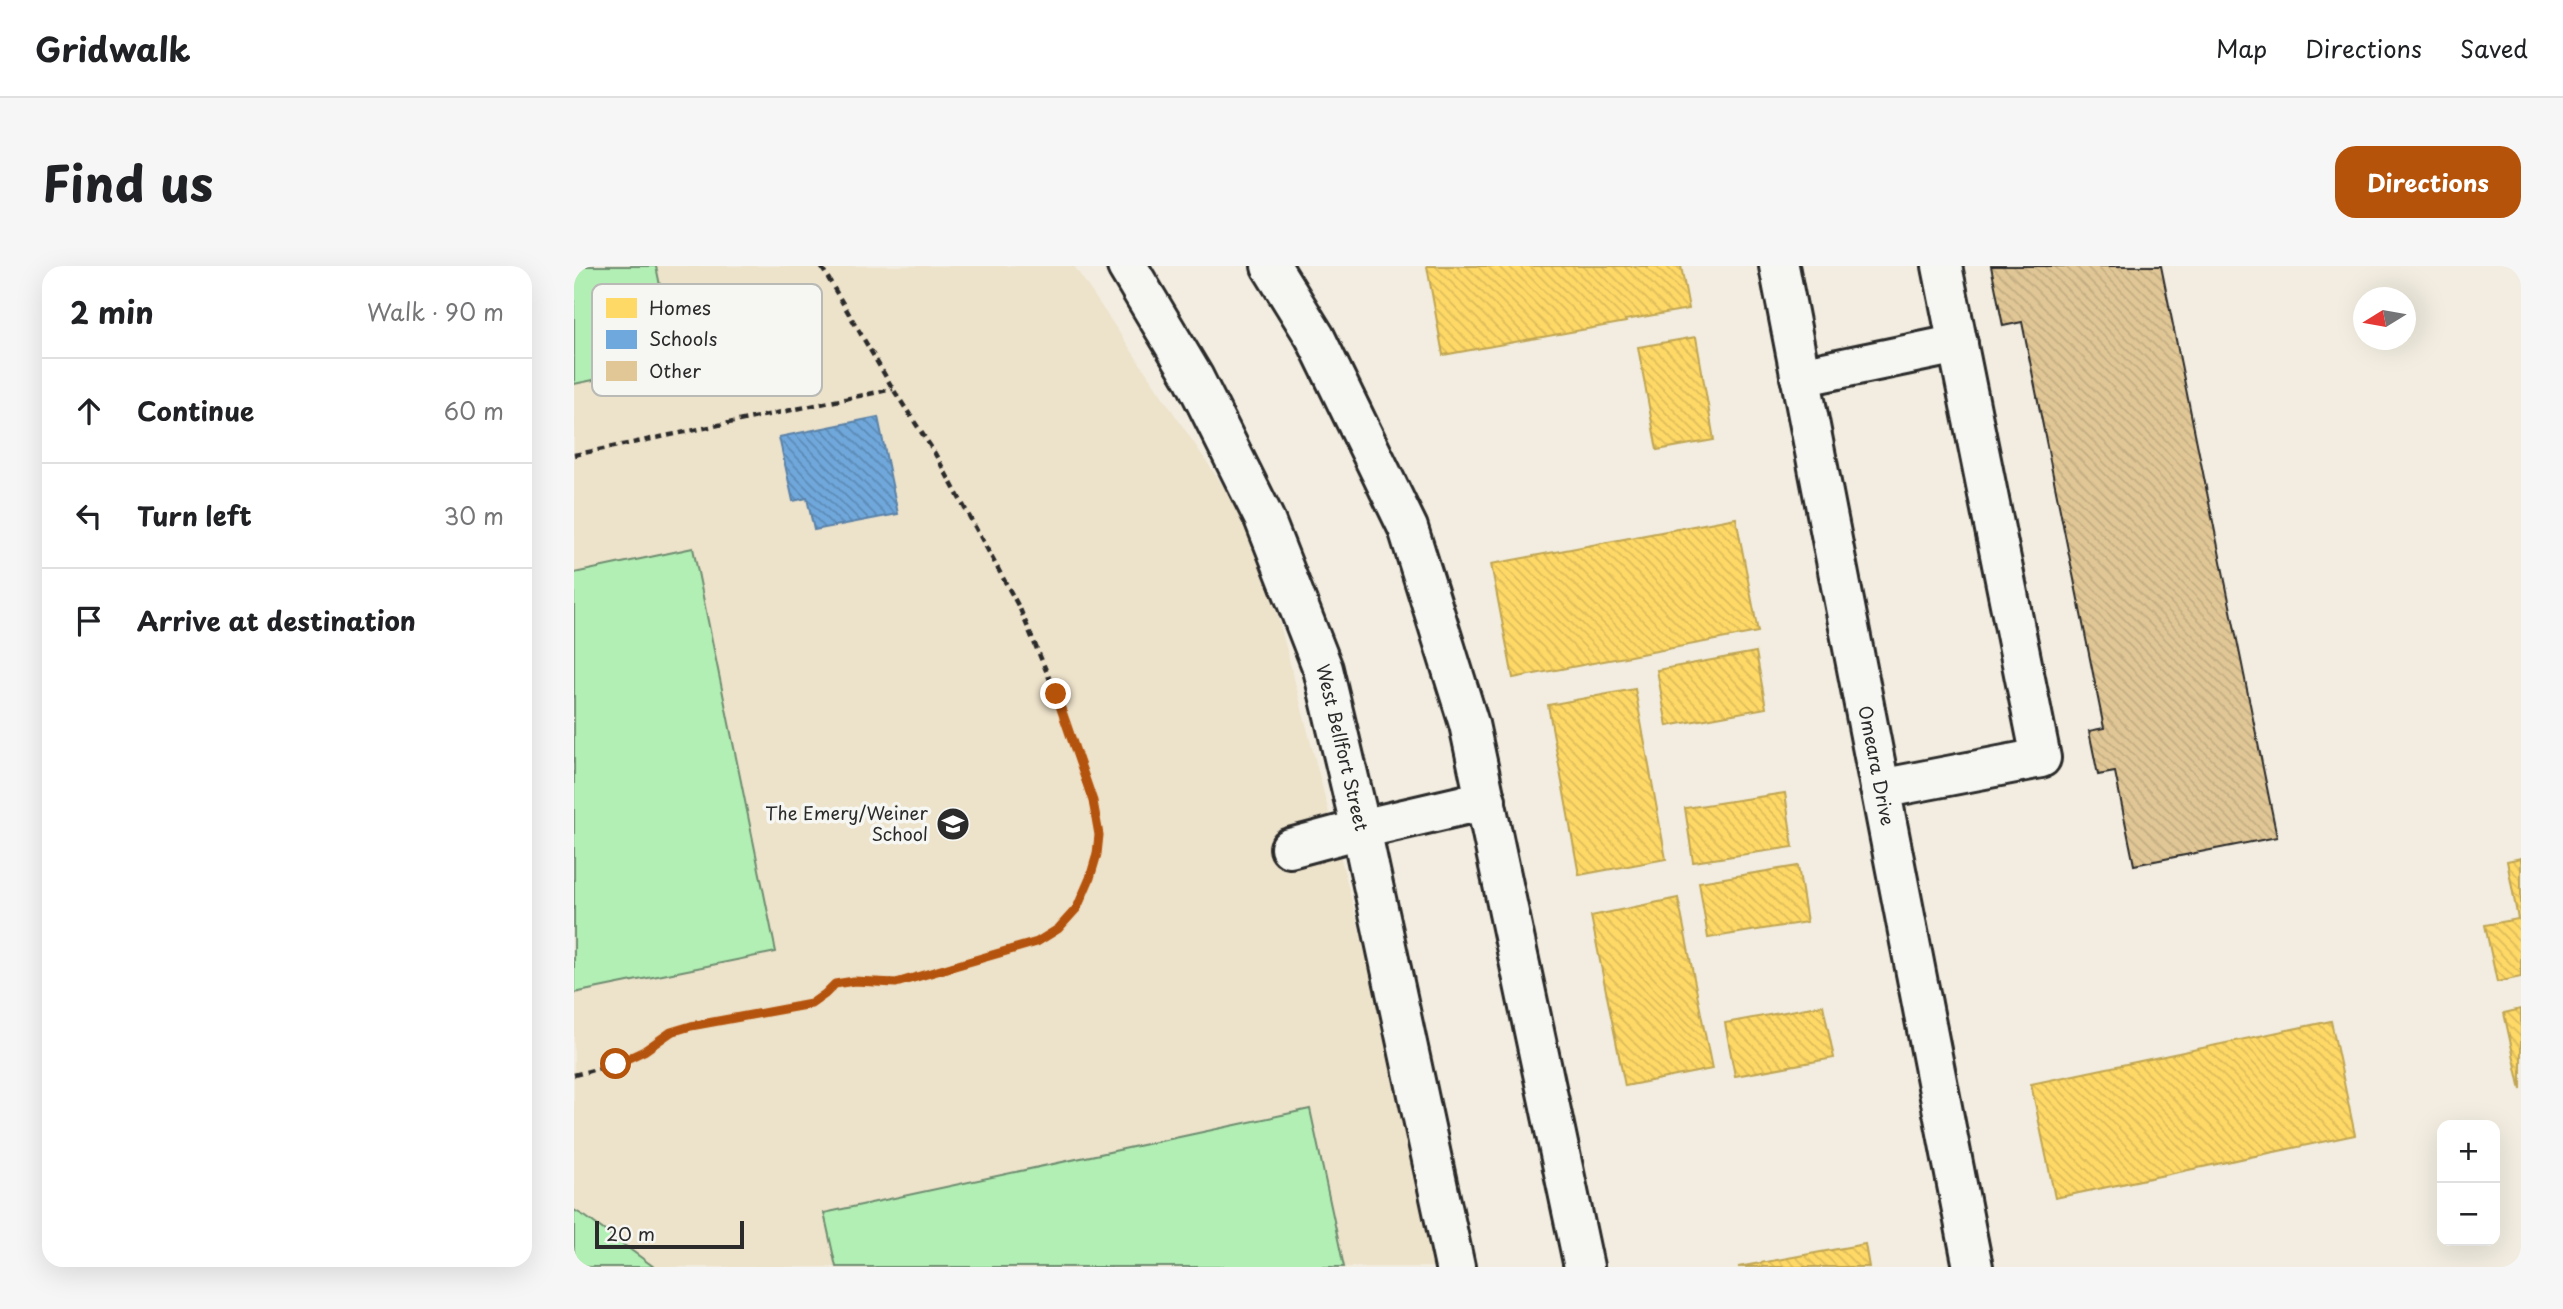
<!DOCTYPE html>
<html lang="en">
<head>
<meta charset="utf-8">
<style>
  :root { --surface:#fff; --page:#f6f6f6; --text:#202124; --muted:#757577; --line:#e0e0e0; --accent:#b45309 }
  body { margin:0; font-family:"Playpen Sans",sans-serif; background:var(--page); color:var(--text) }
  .controls { position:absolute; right:21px; bottom:21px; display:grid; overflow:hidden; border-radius:14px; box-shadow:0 7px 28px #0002 }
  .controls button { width:63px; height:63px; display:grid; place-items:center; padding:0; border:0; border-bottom:2px solid var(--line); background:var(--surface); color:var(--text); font:35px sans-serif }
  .compass { position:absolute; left:1779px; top:21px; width:63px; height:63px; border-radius:50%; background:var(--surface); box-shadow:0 7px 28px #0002; rotate:259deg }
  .scale { position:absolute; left:21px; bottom:18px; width:149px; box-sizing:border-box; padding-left:7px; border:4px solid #2b2b2b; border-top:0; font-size:19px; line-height:24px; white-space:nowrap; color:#2b2b2b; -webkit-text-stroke:5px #f6f6f2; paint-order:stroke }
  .stop { position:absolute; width:21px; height:21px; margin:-16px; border:5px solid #b45309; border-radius:50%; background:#fff }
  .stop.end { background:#b45309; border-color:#fff; box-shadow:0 2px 7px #0008 }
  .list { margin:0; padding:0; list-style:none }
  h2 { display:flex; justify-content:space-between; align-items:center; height:91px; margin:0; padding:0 28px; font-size:30px }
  h2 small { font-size:23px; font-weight:400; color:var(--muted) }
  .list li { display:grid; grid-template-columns:46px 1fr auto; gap:21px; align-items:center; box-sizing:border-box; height:105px; padding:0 28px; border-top:2px solid var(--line) }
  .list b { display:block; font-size:26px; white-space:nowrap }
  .list em { font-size:23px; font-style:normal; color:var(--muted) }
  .icon { flex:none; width:38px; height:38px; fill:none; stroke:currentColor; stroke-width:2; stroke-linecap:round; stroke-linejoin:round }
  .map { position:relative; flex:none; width:1947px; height:1001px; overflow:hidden; border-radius:21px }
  header { display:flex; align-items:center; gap:42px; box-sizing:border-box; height:98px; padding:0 35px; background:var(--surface); border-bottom:2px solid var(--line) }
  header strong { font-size:33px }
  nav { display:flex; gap:38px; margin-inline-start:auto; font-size:24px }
  .intro { display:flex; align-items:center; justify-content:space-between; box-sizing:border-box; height:168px; padding:0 42px }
  h1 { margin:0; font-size:49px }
  .button { padding:18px 32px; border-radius:21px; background:var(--accent); color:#fff; font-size:24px; font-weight:700 }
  main { display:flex; gap:42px; padding:0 42px }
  aside { flex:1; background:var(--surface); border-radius:21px; box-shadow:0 7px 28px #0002 }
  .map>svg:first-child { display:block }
</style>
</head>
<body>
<header>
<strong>Gridwalk</strong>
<nav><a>Map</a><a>Directions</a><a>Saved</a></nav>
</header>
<div class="intro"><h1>Find us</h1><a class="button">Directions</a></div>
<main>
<aside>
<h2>2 min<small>Walk · 90 m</small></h2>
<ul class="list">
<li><svg class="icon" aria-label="ahead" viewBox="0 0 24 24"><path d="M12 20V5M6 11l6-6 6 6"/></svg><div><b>Continue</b></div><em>60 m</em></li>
<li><svg class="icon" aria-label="left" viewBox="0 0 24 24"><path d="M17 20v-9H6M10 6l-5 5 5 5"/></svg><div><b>Turn left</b></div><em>30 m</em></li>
<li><svg class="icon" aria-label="arrive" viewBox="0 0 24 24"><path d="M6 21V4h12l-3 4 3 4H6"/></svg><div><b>Arrive at destination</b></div></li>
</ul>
</aside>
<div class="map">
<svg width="1947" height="1001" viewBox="0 0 1947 1001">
  <defs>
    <pattern id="homes-back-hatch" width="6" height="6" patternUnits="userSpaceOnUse" patternTransform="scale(1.75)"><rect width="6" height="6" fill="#ffd966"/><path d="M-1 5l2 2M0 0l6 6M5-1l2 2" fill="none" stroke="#dbba59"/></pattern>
    <pattern id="schools-back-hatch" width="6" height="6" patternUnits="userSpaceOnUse" patternTransform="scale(1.75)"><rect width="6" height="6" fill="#6fa8dc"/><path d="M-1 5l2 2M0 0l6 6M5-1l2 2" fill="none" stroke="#5b89b3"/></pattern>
    <pattern id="building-back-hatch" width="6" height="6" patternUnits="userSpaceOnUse" patternTransform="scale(1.75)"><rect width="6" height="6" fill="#e1c796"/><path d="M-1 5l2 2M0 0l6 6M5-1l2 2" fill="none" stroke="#c1ab81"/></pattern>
  </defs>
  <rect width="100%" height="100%" fill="#f2ede0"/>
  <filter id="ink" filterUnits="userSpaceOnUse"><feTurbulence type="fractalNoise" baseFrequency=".0143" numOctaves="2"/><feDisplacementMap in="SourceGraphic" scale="14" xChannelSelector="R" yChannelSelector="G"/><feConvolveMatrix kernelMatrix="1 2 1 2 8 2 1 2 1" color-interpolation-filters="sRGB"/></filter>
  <g filter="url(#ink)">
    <path fill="#ede2ca" d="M0 0H500L683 270 833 847 859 1001H0Z"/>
    <path fill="#b2efb4" stroke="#6e8d70" stroke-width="2" d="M0 0H82L102 97 0 118Z
      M119 282 202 686 0 727V307Z
      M736 843 770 1001H262L250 947Z
      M0 944 12 951 80 1001H0Z"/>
    <path fill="url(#homes-back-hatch)" stroke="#bfa554" stroke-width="2" d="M853 0H1107L1115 43 1051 54 1052 56 869 89Z
      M1122 71 1140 174 1083 184 1064 81Z
      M1162 252 1184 366 939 412 917 298Z
      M1182 386 1192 442 1093 460 1083 404Z
      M1061 423 1092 593 1005 609 974 439Z
      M1211 527 1219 581 1119 596 1111 542Z
      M1947 592V711L1923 716 1911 659 1944 653 1933 595Z
      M1224 600 1233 656 1134 672 1125 616Z
      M1104 632 1138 803 1051 820 1017 650Z
      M1249 739 1260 792 1161 810 1151 757Z
      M1947 743V824L1930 747Z
      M1757 755 1781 869 1481 932 1457 818Z
      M1291 978 1295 1001H1164Z"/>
    <path fill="url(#schools-back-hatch)" stroke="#5b82a7" stroke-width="2" d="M304 151 324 248 240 264 233 232 219 235 205 171Z"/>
    <path fill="url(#building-back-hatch)" stroke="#2b2b2b" stroke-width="2" d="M1417 0H1587L1703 571 1560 599 1541 506 1524 509 1515 465 1530 462 1448 56 1429 60Z"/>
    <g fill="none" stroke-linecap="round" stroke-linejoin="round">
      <defs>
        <g id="minor">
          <path id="s1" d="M1205 0 1399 1001"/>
          <path d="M1226 111 1384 78"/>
          <path d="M1306 523 1467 492 1368 0"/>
          <path d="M716 582 787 563"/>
        </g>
        <g id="major">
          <path id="s2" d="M553 0 620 112 690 252 749 403 787 563 881 1001"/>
          <path d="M697 0 741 71 834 262 895 458 1010 1001"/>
          <path d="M787 563 912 534"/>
        </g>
      </defs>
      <use href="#minor" stroke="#2b2b2b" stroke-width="44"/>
      <use href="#major" stroke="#2b2b2b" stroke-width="44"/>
      <path stroke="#2b2b2b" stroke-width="4.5" stroke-dasharray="7 5" stroke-linecap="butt" d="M0 189 319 123
        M0 809 42 798 70 785 97 766 117 760 237 738 252 728 261 718 280 715 322 717 463 676 484 663 503 642 516 612 523 588 525 569 518 535 482 428 446 343 359 184 319 123 247 0"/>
      <use href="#minor" stroke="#f6f6f2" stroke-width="38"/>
      <use href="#major" stroke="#f6f6f2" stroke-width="38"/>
    </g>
  </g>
  <g fill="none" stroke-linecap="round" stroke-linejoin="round" filter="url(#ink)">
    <path stroke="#b45309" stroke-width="9" d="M42 798 70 785 97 766 117 760 237 738 251 728 261 718 280 715 322 717 463 676 484 663 503 642 516 612 523 588 525 569 519 535 482 428"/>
  </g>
  <defs>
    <symbol id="school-disc" viewBox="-11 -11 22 22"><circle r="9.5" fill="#2b2b2b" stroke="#f6f6f2"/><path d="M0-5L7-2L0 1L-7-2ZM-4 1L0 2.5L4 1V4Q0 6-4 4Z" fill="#fff"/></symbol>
  </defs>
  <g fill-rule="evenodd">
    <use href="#school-disc" x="360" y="539" width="38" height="38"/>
  </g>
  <g text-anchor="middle" stroke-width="7" stroke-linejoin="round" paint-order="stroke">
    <g font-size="18" fill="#2b2b2b" stroke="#f6f6f2">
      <text dy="6" stroke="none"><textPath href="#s2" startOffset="530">West Bellfort Street</textPath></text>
      <text dy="6" stroke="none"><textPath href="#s1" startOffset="509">Omeara Drive</textPath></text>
    </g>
    <g font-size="18" fill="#2b2b2b" stroke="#f6f6f2" text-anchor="end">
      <text x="354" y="554">The Emery/Weiner<tspan x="354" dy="21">School</tspan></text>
    </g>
  </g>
  <rect x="18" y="18" width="230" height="112" rx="10" fill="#f6f6f2" stroke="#b9b9b6" stroke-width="2"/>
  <rect x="32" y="32" width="31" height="20" fill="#ffd966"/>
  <rect x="32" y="64" width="31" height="19" fill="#6fa8dc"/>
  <rect x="32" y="95" width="31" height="20" fill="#e1c796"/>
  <g font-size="19" fill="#2b2b2b">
    <text x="75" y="49">Homes</text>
    <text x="75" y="80">Schools</text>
    <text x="75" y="112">Other</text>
  </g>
</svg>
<div class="controls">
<button>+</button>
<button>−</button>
</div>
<svg class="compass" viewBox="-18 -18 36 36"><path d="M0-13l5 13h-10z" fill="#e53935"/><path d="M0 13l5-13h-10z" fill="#757577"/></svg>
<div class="scale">20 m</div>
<div class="stop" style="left:42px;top:798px"></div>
<div class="stop end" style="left:482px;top:428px"></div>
</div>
</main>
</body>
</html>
